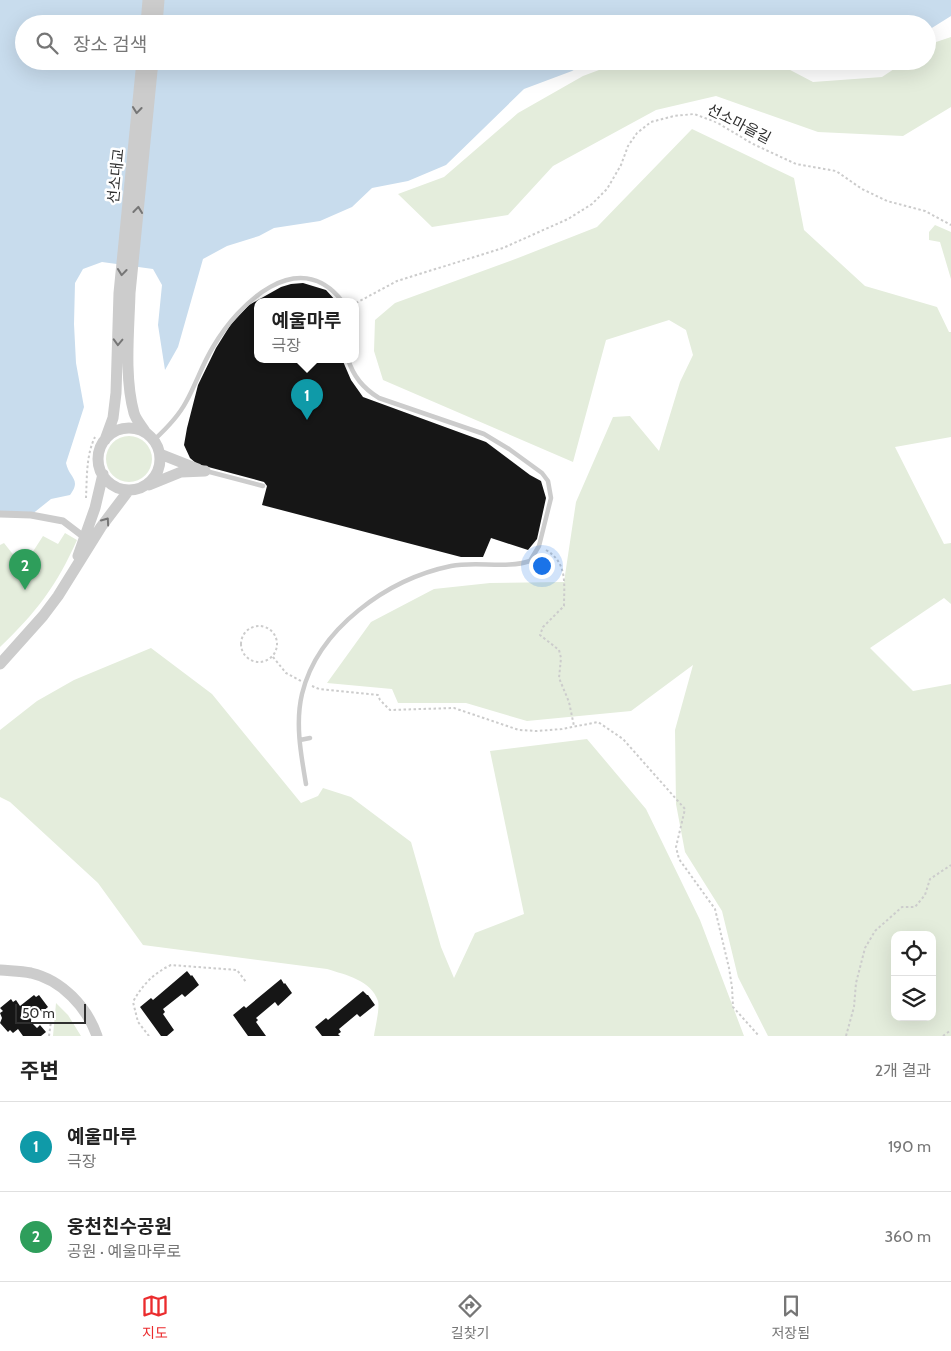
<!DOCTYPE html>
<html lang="ko">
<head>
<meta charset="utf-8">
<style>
  :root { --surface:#fff; --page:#f2f2f2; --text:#222; --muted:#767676; --line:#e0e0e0; --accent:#eb2c2e }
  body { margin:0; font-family:Cabin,"Noto Sans KR",sans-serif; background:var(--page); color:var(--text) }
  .controls { position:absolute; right:15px; bottom:15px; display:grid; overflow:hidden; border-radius:10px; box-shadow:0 5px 20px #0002 }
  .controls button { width:45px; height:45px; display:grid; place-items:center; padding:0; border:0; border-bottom:1px solid var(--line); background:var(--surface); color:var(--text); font:25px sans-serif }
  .scale { position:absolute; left:15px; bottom:12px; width:71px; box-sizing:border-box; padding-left:5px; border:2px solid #2f2f2f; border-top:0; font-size:14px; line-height:18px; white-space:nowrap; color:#2f2f2f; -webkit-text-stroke:4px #fff; paint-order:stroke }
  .you { position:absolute; left:541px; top:565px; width:18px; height:18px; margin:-12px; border:4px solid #fff; border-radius:50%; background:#1a73e8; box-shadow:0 0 0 8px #1a73e833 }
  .badge { display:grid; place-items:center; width:32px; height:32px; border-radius:50%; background:var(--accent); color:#fff; font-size:16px; font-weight:700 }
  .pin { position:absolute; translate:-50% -41px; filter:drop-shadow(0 1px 2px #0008) }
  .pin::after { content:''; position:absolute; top:26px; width:18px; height:15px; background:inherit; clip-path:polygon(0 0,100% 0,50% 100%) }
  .popup { position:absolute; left:254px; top:298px; width:105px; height:65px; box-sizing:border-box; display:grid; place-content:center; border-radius:10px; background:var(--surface); filter:drop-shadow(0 1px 4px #0005); font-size:16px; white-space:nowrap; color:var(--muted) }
  .popup b { font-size:19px; color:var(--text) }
  .popup::after { content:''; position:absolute; left:50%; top:100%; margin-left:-10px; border:10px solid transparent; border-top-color:var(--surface) }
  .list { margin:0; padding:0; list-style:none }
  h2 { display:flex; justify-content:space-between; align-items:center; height:65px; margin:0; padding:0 20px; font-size:21px }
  h2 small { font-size:16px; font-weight:400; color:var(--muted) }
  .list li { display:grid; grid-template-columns:32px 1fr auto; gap:15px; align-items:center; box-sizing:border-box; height:90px; padding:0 20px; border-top:1px solid var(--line) }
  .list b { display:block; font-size:19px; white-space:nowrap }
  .list p { margin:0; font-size:16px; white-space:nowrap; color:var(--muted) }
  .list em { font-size:16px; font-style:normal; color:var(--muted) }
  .icon { flex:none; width:28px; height:28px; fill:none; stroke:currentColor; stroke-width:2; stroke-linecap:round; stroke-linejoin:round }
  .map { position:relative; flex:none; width:951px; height:1036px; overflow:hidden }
  .search { position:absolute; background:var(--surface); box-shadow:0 5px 20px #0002; left:15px; right:15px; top:15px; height:55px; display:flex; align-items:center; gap:12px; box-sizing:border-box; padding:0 18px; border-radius:28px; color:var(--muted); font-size:19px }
  .sheet { height:245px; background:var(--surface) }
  nav { display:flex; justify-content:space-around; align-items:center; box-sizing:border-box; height:70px; border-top:1px solid var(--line); background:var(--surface); font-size:14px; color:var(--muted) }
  nav a { display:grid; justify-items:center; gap:2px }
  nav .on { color:var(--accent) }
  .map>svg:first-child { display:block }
</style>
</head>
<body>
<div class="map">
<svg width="951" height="1036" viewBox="0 0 951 1036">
  <rect width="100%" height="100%" fill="#fff"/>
  <path fill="#e4eddc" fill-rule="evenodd" d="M951 37V107L903 136 818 132 716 96 656 110 553 166 508 215 432 227 398 194 444 177 518 113 583 76 623 61H773L813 82 882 77 906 61H927V47L933 43Z
    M692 129 794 178 804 230 865 286 937 307 949 332H951V437L895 447 944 544 951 543V604L944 598 870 648 913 691 951 684V1036H768L738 977 722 911 685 852 676 804 675 730 693 665 631 711 527 721 466 703H398L392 689 327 683 371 622 434 589 490 583 564 582 576 502 613 417 630 416 659 451 680 382 693 355 686 330 669 320 606 340 573 462 383 380 374 351 375 320 395 303 518 258 597 227ZM895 935H932V1017H895Z
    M935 225 951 232V279L940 242 929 240V232Z
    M106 459a23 23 0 1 1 46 0a23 23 0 1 1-46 0Z
    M65 533 77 540C57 585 36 613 0 647V545L4 543 23 567 43 536 58 544Z
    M151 648 212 694 301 803 318 796 323 788 351 797 411 842 441 947 454 978 475 933 524 914 490 751 587 739 646 809 700 920 744 1036H374C375 1028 380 1008 378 1001 371 980 346 975 327 969L143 945 98 883 10 802 0 797V730L37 701 74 680Z
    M56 1003 68 1015 81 1036H53Z"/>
  <path fill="#c8dced" d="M0 0H951V16L927 31V24H24V61H588L572 71 524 89 446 165 408 181 372 188 352 207 320 221 274 228 259 236 227 246 203 259 178 347 165 370 158 325 162 285 153 269 102 262 83 269 75 283 74 324 76 363 84 407 66 463C69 478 82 479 70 495L51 499 31 515 0 516Z
    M788 61H885C861 74 819 66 792 64Z"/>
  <path fill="#161616" d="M303 283 326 290 336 301H258V359H342L351 380 363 397 486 442 530 475 541 481 546 498 541 521 537 539 528 550 491 538 483 557H461L262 505 267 486 264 482 197 464 190 458 184 445 187 428 198 385 216 348 231 324 249 305 281 287 291 284Z
    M187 971 191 976 192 975 199 985 185 997 182 994 163 1009 165 1012 163 1014 174 1030 167 1036H161L140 1007 151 998 153 1000Z
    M281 979 284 984 285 983 292 993 278 1006 275 1002 256 1018 258 1020 256 1022 266 1036H248L233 1015 244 1006 246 1008Z
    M363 991 367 995H368L375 1005 360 1017 357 1014 339 1029 341 1032 338 1034 340 1036H322L315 1027 326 1018 328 1020Z
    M34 995 36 997 39 995 48 1007 42 1012 39 1009 34 1012H32L31 1022 37 1028 40 1025 46 1032 41 1036H23L18 1029 13 1033 10 1030 8 1032 0 1023 2 1018 0 1013 3 1011 0 1008 11 999 13 1002 16 1000 20 1006Z"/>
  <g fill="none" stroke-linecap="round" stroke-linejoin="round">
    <path stroke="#ccc" stroke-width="2" stroke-dasharray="2.5 2.5" stroke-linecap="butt" d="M356 303 397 281 503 248 568 219 592 204 607 189 621 165 628 146 637 133 651 122 674 116 694 114 716 122 753 144 796 164 836 171 862 189 887 201 925 211 951 225
      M86 498C87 478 86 455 95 437
      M546 550C568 563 564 584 564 606L543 627 540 635 559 650 561 658 559 678 569 702 574 726
      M241 644a18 18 0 1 1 36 0a18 18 0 1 1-36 0Z
      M273 657 286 673 301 681
      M312 686 319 689 378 695 380 700 390 710 454 708 519 730 537 731 562 729 598 722 623 739 685 809 676 847 679 859 715 909 729 968 732 987 733 1007 759 1036
      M49 1036 51 1021
      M149 1036 138 1022 133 1002C142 985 154 973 171 965L237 970 246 982
      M846 1036 854 1007 856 983 865 948 875 931 902 907H915L925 895 930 879 951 865
      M943 1036 951 1030"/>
    <path stroke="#ccc" stroke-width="4.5" d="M154 440C166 429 178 417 186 402 196 384 202 365 213 347 238 304 298 245 342 301
      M206 471 263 486
      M300 740 310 738
      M306 784C301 755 295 723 302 694 318 628 388 579 451 566 476 561 507 569 530 561L539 546 551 498 548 481 542 473 509 449 484 434 379 398C364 389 353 376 348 359"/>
    <path stroke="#ccc" stroke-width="7" d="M0 514 31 515 63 521 84 537"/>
    <path stroke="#ccc" stroke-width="11" d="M146 24 148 0
      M157 24 159 0
      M98 459a31 31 0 1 1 62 0a31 31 0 1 1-62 0Z
      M146 433C142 426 136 420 134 413 124 377 129 331 130 293L153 61
      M105 440 113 418 116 393 119 293 142 61
      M160 454 198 469
      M149 485 181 472 205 471
      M78 556 95 508 103 474
      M0 664 43 616 58 596 101 527 129 490
      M0 970C10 971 21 971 31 973 62 980 87 1007 97 1036"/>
  </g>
  <defs><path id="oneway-chevron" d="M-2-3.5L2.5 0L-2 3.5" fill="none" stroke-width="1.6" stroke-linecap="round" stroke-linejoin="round" transform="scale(1.25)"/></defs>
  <g stroke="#767676">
    <use href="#oneway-chevron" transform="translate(137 110) rotate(96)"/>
    <use href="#oneway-chevron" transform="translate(138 210) rotate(-84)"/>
    <use href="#oneway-chevron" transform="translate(122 272) rotate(96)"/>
    <use href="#oneway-chevron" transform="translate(118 342) rotate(92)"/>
    <use href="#oneway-chevron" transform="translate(106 521) rotate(-55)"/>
  </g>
  <g text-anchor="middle" stroke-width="5" stroke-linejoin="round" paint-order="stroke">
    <g font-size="15" fill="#2f2f2f" stroke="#fff">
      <text transform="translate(739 124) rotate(27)" y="5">선소마을길</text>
      <text transform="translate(116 176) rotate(-84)" y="5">선소대교</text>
    </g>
  </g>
</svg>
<div class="controls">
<button><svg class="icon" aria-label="locate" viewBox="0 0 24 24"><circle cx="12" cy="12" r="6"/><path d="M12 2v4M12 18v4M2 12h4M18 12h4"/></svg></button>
<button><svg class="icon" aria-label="layers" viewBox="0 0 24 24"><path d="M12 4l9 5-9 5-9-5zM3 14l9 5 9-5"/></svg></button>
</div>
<div class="scale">50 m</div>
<div class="you"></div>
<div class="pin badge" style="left:307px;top:420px;background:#0f9aa8">1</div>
<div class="popup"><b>예울마루</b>극장</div>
<div class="pin badge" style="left:25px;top:590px;background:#2e9e5b">2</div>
<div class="search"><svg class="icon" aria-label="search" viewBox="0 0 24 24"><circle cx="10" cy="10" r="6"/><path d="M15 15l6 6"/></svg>장소 검색</div>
</div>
<section class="sheet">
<h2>주변<small>2개 결과</small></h2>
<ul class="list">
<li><span class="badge" style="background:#0f9aa8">1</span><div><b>예울마루</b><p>극장</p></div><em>190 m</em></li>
<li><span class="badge" style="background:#2e9e5b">2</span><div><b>웅천친수공원</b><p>공원 · 예울마루로</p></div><em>360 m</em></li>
</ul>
</section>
<nav>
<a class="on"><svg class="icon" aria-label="map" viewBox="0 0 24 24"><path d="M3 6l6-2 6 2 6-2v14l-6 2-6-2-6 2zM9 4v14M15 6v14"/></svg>지도</a>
<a><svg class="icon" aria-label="directions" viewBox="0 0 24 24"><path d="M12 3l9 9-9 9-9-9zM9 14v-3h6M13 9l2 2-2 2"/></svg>길찾기</a>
<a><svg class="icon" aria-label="saved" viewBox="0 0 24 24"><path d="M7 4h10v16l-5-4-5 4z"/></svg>저장됨</a>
</nav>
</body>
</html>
